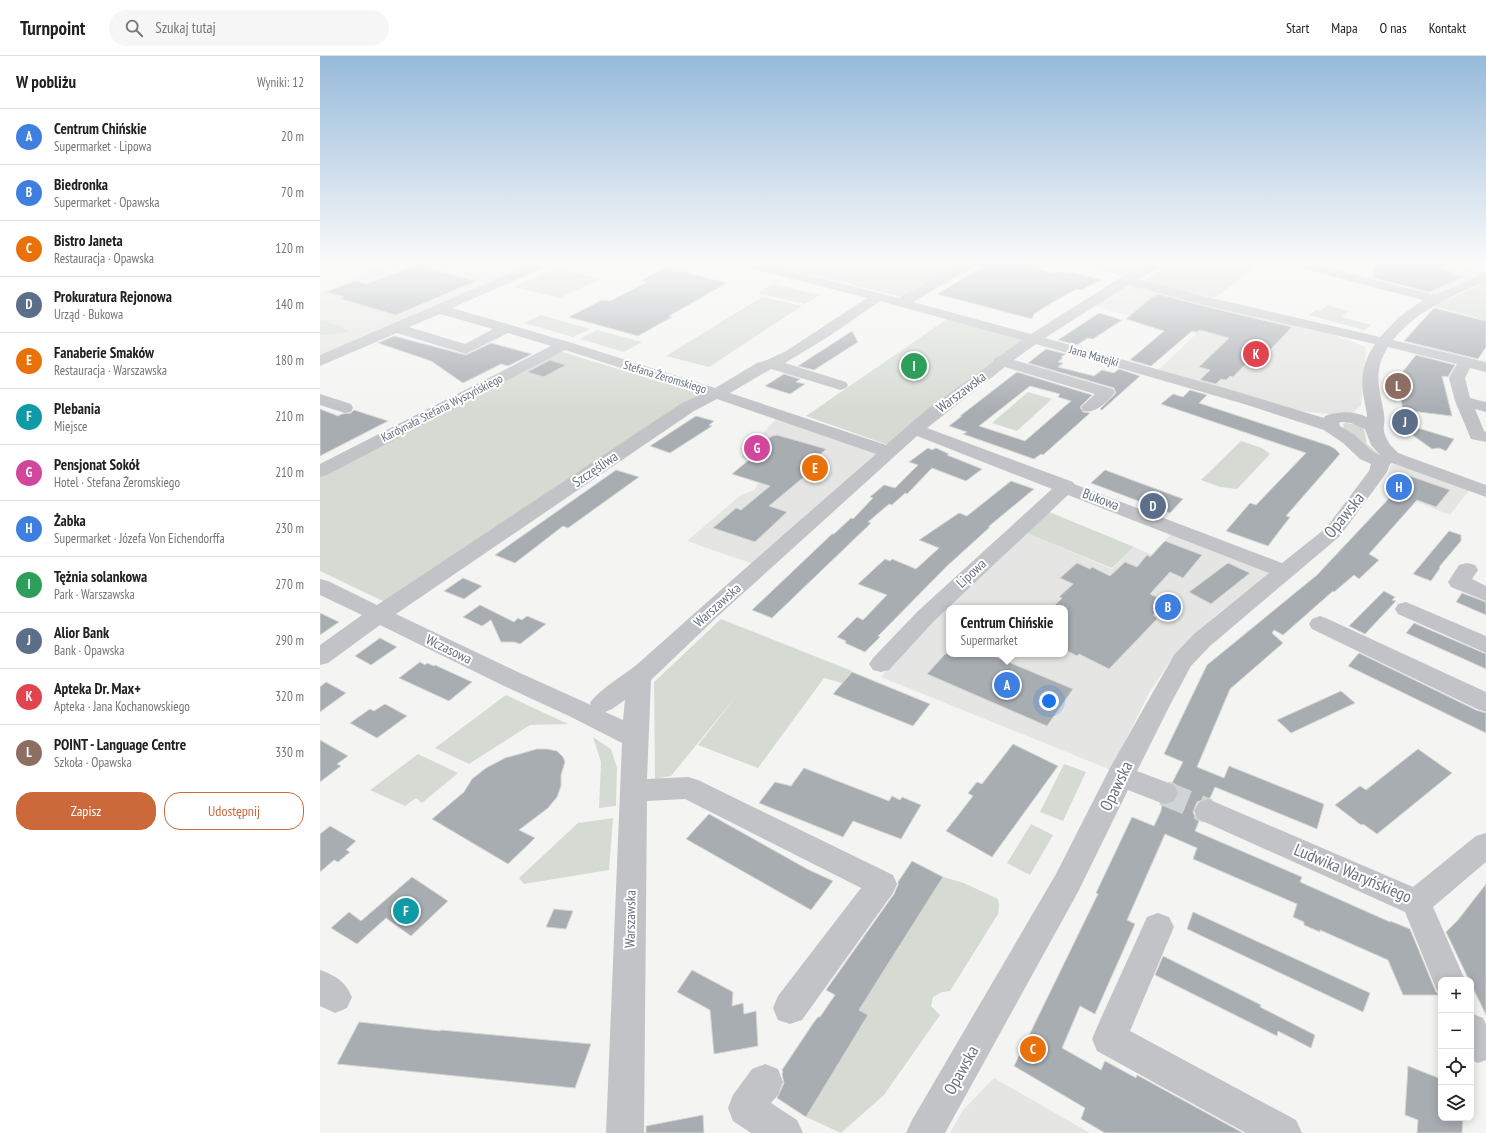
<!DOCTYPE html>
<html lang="pl">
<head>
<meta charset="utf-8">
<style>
  :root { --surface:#fff; --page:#f6f6f6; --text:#202124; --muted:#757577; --line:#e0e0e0; --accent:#cb693b }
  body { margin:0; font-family:"PT Sans Narrow",sans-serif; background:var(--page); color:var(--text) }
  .controls { position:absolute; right:12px; bottom:12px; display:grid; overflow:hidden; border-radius:8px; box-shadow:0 2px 10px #0003 }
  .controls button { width:36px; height:36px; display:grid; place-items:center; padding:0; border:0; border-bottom:1px solid var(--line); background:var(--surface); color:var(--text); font:20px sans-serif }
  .you { position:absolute; left:729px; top:645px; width:14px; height:14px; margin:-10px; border:3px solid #fff; border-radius:50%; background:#1a73e8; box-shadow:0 0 0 6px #1a73e833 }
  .badge { display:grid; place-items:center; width:26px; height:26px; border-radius:50%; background:var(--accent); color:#fff; font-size:13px; font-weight:700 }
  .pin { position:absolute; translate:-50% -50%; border:2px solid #fff; box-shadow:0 1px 4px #0006 }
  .popup { position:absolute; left:626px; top:549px; width:122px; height:52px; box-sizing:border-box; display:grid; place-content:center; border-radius:8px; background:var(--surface); filter:drop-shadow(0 1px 3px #0005); font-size:13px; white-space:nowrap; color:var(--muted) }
  .popup b { font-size:15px; color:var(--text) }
  .popup::after { content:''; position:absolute; left:50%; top:100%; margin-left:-8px; border:8px solid transparent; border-top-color:var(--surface) }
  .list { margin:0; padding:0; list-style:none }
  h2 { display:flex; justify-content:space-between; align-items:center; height:52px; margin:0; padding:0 16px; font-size:17px }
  h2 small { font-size:13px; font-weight:400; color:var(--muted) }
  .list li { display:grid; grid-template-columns:26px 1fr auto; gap:12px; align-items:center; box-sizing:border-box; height:56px; padding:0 16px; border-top:1px solid var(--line) }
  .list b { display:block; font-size:15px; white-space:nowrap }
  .list p { margin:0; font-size:13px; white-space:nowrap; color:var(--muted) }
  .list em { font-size:13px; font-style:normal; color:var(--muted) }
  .actions { display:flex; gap:8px; padding:12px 16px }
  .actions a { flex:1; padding:9px 0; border:1px solid var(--accent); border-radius:16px; text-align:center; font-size:14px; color:var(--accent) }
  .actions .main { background:var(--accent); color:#fff }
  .icon { flex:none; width:22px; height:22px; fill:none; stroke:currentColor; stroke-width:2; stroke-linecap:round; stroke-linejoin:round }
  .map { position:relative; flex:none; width:1166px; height:1077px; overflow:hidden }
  header { display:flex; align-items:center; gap:24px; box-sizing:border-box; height:56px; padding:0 20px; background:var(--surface); border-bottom:1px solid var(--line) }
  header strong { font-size:19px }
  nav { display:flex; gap:22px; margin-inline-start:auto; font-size:14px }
  .search { width:280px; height:36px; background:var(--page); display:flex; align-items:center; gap:10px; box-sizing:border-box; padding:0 14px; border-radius:22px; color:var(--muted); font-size:15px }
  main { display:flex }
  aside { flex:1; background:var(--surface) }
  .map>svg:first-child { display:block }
</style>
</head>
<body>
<header>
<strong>Turnpoint</strong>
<div class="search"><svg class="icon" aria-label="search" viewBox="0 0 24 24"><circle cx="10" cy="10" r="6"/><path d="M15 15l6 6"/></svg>Szukaj tutaj</div>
<nav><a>Start</a><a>Mapa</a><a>O nas</a><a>Kontakt</a></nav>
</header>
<main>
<aside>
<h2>W pobliżu<small>Wyniki: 12</small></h2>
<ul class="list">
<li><span class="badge" style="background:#3f7fe0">A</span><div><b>Centrum Chińskie</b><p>Supermarket · Lipowa</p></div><em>20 m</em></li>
<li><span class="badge" style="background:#3f7fe0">B</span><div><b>Biedronka</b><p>Supermarket · Opawska</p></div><em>70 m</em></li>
<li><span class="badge" style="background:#e8710a">C</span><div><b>Bistro Janeta</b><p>Restauracja · Opawska</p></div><em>120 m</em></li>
<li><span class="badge" style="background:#5c6f8a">D</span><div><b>Prokuratura Rejonowa</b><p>Urząd · Bukowa</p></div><em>140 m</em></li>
<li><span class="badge" style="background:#e8710a">E</span><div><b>Fanaberie Smaków</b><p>Restauracja · Warszawska</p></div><em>180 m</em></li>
<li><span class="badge" style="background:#0f9aa8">F</span><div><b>Plebania</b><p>Miejsce</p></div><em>210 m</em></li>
<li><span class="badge" style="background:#d1479c">G</span><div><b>Pensjonat Sokół</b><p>Hotel · Stefana Żeromskiego</p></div><em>210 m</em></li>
<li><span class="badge" style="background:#3f7fe0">H</span><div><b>Żabka</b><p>Supermarket · Józefa Von Eichendorffa</p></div><em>230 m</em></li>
<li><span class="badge" style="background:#2e9e5b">I</span><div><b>Tężnia solankowa</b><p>Park · Warszawska</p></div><em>270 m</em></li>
<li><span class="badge" style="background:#5c6f8a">J</span><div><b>Alior Bank</b><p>Bank · Opawska</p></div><em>290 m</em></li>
<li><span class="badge" style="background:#e0444e">K</span><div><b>Apteka Dr. Max+</b><p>Apteka · Jana Kochanowskiego</p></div><em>320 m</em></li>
<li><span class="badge" style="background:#8d6e63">L</span><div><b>POINT - Language Centre</b><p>Szkoła · Opawska</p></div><em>330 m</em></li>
</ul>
<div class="actions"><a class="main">Zapisz</a><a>Udostępnij</a></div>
</aside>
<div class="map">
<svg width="1166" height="1077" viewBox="0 0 1166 1077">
  <rect width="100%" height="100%" fill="#f4f5f2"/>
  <path fill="#e5e6e4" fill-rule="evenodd" d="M70 206H220L0 302V237L33 224 27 222Z
    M1161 206H1166V215L1111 240 1094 235Z
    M810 226 1012 278 1046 291 1041 349 1033 357 1006 358 973 354 837 315 876 278 770 249Z
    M456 363 558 397 436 509 367 485 421 439 434 434 450 409 421 401Z
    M1074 408 1088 411 1150 433 1130 459 1064 433 1070 411Z
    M704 476 792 513 814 491 832 499 852 477 953 515 896 559 852 602 829 637 791 714 561 621 602 573ZM629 552H745V598H629Z
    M674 1022 770 1077H630L643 1054Z"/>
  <path fill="#d5dbd3" d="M82 206H138L117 214Z
    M438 206H646L583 241Z
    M753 206H826L801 220Z
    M856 206H941L895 242 823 225Z
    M234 212 280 223 240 242 194 231Z
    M1166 226V275L1151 271 1159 262 1113 250Z
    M453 228 500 239 485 248 438 237Z
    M442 241 482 250 389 311 346 300Z
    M1007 249 1028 255 1022 261 1051 269 1044 274 989 259 996 254 1000 255Z
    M221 259 270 273 253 281 204 267Z
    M630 261 702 283 703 284 568 389 486 360Z
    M3 265 23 271 22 272 29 275 24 277 0 279V266Z
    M277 274 322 286 304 296 260 283Z
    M239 295 381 338 67 547 0 515V420Z
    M708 336 732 343 697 375 672 367Z
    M1026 367 1040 369 1044 373 1047 388 1059 398 1054 397 1037 381 1024 373 1023 368Z
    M921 385 942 392 950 398 917 433 900 431 881 424Z
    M727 455 814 491 792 512 704 476Z
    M401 563 532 615 522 627 504 622 438 712 378 689 418 638 351 720 335 723 334 626Z
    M186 639 248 668 210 669 149 708 115 692Z
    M273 681 291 693 297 712 296 750 279 752 281 706Z
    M98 698 138 717 102 747 96 742 85 750 50 734Z
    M744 708 766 716 743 765 720 756Z
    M293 762 289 814 204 828 199 822 258 767Z
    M711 768 733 779 710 819 687 807Z
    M623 821 644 827 678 843 679 850 678 858 630 935 622 936 613 941 611 950 620 959 564 1039 521 1077 486 1061 548 959 539 954Z"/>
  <path fill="#a8adb2" stroke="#d6d6d4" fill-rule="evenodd" d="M671 206 697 210 701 208 732 217 737 215 748 218 753 216 781 224 761 234 757 233 733 246 714 258 712 263 617 238Z
    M1055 206H1109L1144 221 1109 236 1053 222Z
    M96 209 156 225 76 259 21 243 24 241 6 236 35 225 46 228Z
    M346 211 407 227 349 260 352 261 318 280 249 261 282 244 290 245 327 226 321 224Z
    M838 238 896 253 972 271 951 293 943 290 913 321 910 320 906 324 901 323 896 328 880 324 890 314 879 311 909 282 880 274 877 276 872 275 831 310 810 304 844 275 806 263 832 241Z
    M1114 252 1166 265V291L1158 303 1084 285Z
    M779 257 802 264 773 283 768 282 757 289 738 284Z
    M532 275 538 286 494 314 478 310Z
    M74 280 146 299 171 287 212 298 188 310 181 308 143 327 111 305 58 287Z
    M726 293 746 298 741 301 743 302 738 306 743 307 738 311 774 320 782 314 794 317 799 313 820 320 782 354 780 353 796 337 794 332 708 307Z
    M1096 299 1135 309 1128 321 1122 320 1132 360 1083 354 1077 323Z
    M230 304 246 309 224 321 207 316Z
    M697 316 772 339 760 351 763 356 770 357 723 399 721 398 714 403 643 378 647 376 629 370 642 360H640ZM710 330 740 338 738 341 751 345 705 385 659 370Z
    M464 318 480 323 476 326 485 328 470 338 445 330Z
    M870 334 887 339 879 347 1010 390 1015 393 1020 398 966 460 970 461 948 490 906 475 930 447 936 449 986 397 841 348 853 338 863 341Z
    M0 353 18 360 22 358 31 357 34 354 68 365 0 400Z
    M376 360 394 365 389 369 392 370 350 397 330 390Z
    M1078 366 1134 383 1126 395 1119 392 1112 393 1077 368Z
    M457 379 506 393 494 404 502 406 449 450 467 456 435 486 393 472 416 452 421 454 450 430 412 418 430 403 425 402 452 380Z
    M608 392 612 394 616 392 629 398 627 399 662 413 646 425 612 412 587 438 585 437 572 449 569 448 548 466 551 467 452 562 432 554 512 478H514L531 462 533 463 553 442 550 441 564 429 575 432 598 409 589 406Z
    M296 414 319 421 248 472 243 470 195 507 175 499Z
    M785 414 863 443 850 457 771 427Z
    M1090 420 1130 434 1116 451 1097 444 1049 498 1059 504 1039 523 1034 519 1014 536 1013 535 963 579 954 574 952 577 963 587 910 633 877 711 904 722 909 710 1004 748 997 773 895 731 890 742 877 746 873 756 877 764 879 765 875 775 982 821 980 826 1070 866V865L1090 873 1116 936 1120 939H1083L1068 904 1000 874V876L984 869V866L973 861 977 848 873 803 877 792 845 778 807 864 815 868 775 958 760 950 742 992 781 1014 785 1005 816 1022 817 1019 923 1077H785L761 1063 765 1052 694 1010 778 838 776 837 812 761 834 770 841 755 842 749 854 746 859 738 855 728 852 727 863 706 844 698 887 609 997 519Z
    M691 425 714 433 668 471H670L627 510 558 580 560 581 545 596 525 587 526 585 517 581 537 561 543 564 567 539 538 528 565 503 570 505 572 503 596 513 619 492 599 484 639 457 647 460Z
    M1129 475 1141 479V485L1119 511 1120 512 1111 525 1093 518Z
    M845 485 882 499 863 522 850 516 830 538 845 545 833 559 837 563 789 613 759 598 757 600 745 594V552H732L742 542 739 541 753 528 740 522 757 507 770 513 772 511 790 520 805 506 817 511 827 499 830 501Z
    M908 507 930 517 891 548 869 536Z
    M143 522 162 530 144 543 124 535Z
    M1064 535 1075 541 1072 544 1076 545 1045 578 1029 570Z
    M1142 537 1166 546V559L1136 546Z
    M160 549 194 566 198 562 202 564 207 560 226 568 200 588 194 586H181L171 564 162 570 143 561Z
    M0 557 19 566 0 579Z
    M1094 567 1166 598V613L1086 577Z
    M60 582 77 591 51 609 35 600Z
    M1039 597 1156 654 1166 657V677L1028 610Z
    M625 598H669L753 633 727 670 607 618Z
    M100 606 105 609 107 607 114 610 115 609 152 626 129 645 79 622Z
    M532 616 610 648 593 670 513 638Z
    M6 626 26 637 0 656V631Z
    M1021 635 1035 647 971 677 957 664Z
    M65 648 87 660 57 682 30 667 50 653 54 655Z
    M0 684 28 700 17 708 21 710 0 726Z
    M693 688 738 710 672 801 626 775 653 740 648 737 657 726 662 728Z
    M217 693H227L237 695 243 701 245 706 241 719V730L237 741 228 752 199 774 215 782 188 808 112 763 144 736 152 723 166 712 185 702Z
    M1098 693 1132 717 1057 778 1043 768 1041 769 1015 749 1040 730 1046 734Z
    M484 712 569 745 572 740 580 744 582 741 601 749 581 783 533 765 523 781 439 747 455 726 471 730Z
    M389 758 487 813 513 825 491 854 366 783Z
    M10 770 36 785 26 794 30 796 18 806 14 804 0 816V778Z
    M592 805 623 821 539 954 548 959 486 1061 457 1042 464 1027 462 1018 463 1016 462 1014 494 966 498 961H500L515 939 506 934 574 838 578 829V826Z
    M92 821 128 845 91 880 66 862 37 888 11 872 29 856 41 865Z
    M1166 828V959L1151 928V924H1149L1126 876 1138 864Z
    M234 853 253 855 246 873 226 871Z
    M873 856 1050 937 1043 956 867 873Z
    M843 900 941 949 940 951 995 979 991 992 958 975 957 980 835 919Z
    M372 914 413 936 412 950 423 947 424 958 436 955 438 990 394 998 390 954 357 936Z
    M39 966 120 975 121 974 271 988 255 1032 17 1008Z
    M1088 1010 1121 1023V1062H1143L1142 1077H1097L1098 1064 1085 1059Z
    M383 1059 384 1077H326V1070Z"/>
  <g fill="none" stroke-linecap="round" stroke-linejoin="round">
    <path stroke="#d1d4d5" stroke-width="25" stroke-dasharray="25 12" stroke-linecap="butt" d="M844 737 888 755"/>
    <path fill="#c1c3c6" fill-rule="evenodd" d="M216 206H232L230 209 132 252 249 286 395 332 437 307 447 304 466 295 547 242 418 209 416 206H436L579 242 643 206H658L656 209 593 246 711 278 801 221 831 206H846L844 209 818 223 896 243 1060 281 1079 261 1103 244 968 209 966 206H986L1114 239 1166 216V225C1133 240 1097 254 1073 284L1166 306V316L1150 312 1145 322 1150 342 1166 346V356L1155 353 1164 375 1166 376V386L1151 383 1135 345 1129 322 1137 308 1068 291C1052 316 1060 332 1064 358 1066 370 1060 372 1068 385 1070 390 1075 393 1078 397L1166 429V441L1072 407 1070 408 1067 416 1020 480 890 590 871 610 850 649 817 715 854 729 858 737 854 745 844 748 808 734 758 836 625 1077H586L592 1064 736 818 790 712 854 599 874 578 949 517 748 439 614 565 569 614 561 616 553 614 549 608 553 602 598 555 732 433 597 380 398 560 331 624 327 723 368 721 378 724 573 819 577 828 573 837 482 964 470 968 458 964 453 952 458 940 541 832 365 743 327 745 324 1077H286L302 687 251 661 182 629 60 569 8 607 0 609V589L42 559 0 539V523L8 525 57 549 362 347 382 338 245 294 7 419 0 421V408L231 290 188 277 146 298 77 277 0 310V299ZM808 229 896 252 1055 288C1043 305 1040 323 1044 343 1045 349 1047 355 1047 361 1033 355 1020 355 1005 360L1004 362 908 333 725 282ZM560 245 702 284 680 300 675 302 673 306 605 355 566 389 410 337 451 313 514 332 520 334 526 332 528 329 526 326 465 307 511 279ZM120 258 173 273 145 288 89 271ZM716 288 924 348 1004 374 1023 387 1040 403 1051 408 1049 415 1006 472 962 507 754 428 753 426 607 372 685 311 775 338 761 351 763 355C775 358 788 346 795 336L793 333 694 304ZM397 343 556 398C478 466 399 535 321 605 308 617 279 633 270 647L271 649 200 617 76 558 374 355ZM1021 366 1031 367 1045 373 1051 389 1060 399 1053 396 1035 379 1020 370 1019 367ZM305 644 303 664 285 656 292 653Z
      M0 338 31 348 33 352 31 356 25 357 0 349Z
      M1147 507 1155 509 1158 514 1152 523 1166 530V545L1131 531 1128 526 1139 509Z
      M1086 546 1166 580V597L1078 558 1075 553 1078 548Z
      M1000 560 1008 563 1166 636V656L1157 653 992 573 989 568 992 563Z
      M888 743 1093 831 1156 780 1166 777V806L1113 851 1145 924H1121V937L1117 935 1085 856 878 763 874 755 878 747Z
      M838 857 849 861 854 871 810 975 976 1064 982 1077H926L777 995 772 983 777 971 827 861Z
      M0 914C16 920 25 925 32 941L27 952 15 957 0 950Z
      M1151 957 1163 962 1166 968V1004L1158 1007 1151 1004Z
      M445 1008 458 1013 463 1026 458 1039 451 1047 477 1064 483 1077H431L413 1065 408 1052 413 1039 432 1013Z"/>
  </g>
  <linearGradient id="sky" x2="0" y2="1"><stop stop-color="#96badb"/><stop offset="0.58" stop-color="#fafaf9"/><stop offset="1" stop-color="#fafaf9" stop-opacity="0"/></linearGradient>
  <rect width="1166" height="356" fill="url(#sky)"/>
  <g text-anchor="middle" stroke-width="4" stroke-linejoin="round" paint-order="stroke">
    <g font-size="12" fill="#68727e" stroke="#fff">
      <text transform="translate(774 300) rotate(16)" y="4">Jana Matejki</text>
      <text transform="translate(345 321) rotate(17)" y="4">Stefana Żeromskiego</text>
      <text transform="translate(122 352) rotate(-27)" y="4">Kardynała Stefana Wyszyńskiego</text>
    </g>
    <g font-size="14" fill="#68727e" stroke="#fff">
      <text transform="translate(641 336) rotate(-37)" y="5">Warszawska</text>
      <text transform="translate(275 413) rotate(-34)" y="5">Szczęśliwa</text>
      <text transform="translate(781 443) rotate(21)" y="5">Bukowa</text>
      <text transform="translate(651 517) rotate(-43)" y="5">Lipowa</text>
      <text transform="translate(397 549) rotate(-42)" y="5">Warszawska</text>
      <text transform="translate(129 593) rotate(26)" y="5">Wczasowa</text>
      <text transform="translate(310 863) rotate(-89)" y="5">Warszawska</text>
    </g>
    <g font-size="17" fill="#68727e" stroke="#fff">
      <text transform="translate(1024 459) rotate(-51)" y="6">Opawska</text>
      <text transform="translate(796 730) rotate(-64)" y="6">Opawska</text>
      <text transform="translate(1033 817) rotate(23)" y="6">Ludwika Waryńskiego</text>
      <text transform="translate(641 1014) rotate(-61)" y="6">Opawska</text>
    </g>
  </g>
</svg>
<div class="controls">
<button>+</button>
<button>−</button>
<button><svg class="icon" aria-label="locate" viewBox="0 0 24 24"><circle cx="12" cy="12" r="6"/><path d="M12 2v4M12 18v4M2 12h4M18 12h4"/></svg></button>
<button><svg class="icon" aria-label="layers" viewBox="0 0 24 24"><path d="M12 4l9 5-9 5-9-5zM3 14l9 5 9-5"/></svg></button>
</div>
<div class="you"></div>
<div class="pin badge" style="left:687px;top:629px;background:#3f7fe0">A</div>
<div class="popup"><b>Centrum Chińskie</b>Supermarket</div>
<div class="pin badge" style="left:848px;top:551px;background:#3f7fe0">B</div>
<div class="pin badge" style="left:713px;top:993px;background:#e8710a">C</div>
<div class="pin badge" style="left:833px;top:450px;background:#5c6f8a">D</div>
<div class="pin badge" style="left:495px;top:412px;background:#e8710a">E</div>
<div class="pin badge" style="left:86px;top:855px;background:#0f9aa8">F</div>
<div class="pin badge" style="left:437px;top:392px;background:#d1479c">G</div>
<div class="pin badge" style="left:1079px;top:431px;background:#3f7fe0">H</div>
<div class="pin badge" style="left:594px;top:310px;background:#2e9e5b">I</div>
<div class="pin badge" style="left:1085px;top:366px;background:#5c6f8a">J</div>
<div class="pin badge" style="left:936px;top:298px;background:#e0444e">K</div>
<div class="pin badge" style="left:1078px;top:330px;background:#8d6e63">L</div>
</div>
</main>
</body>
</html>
